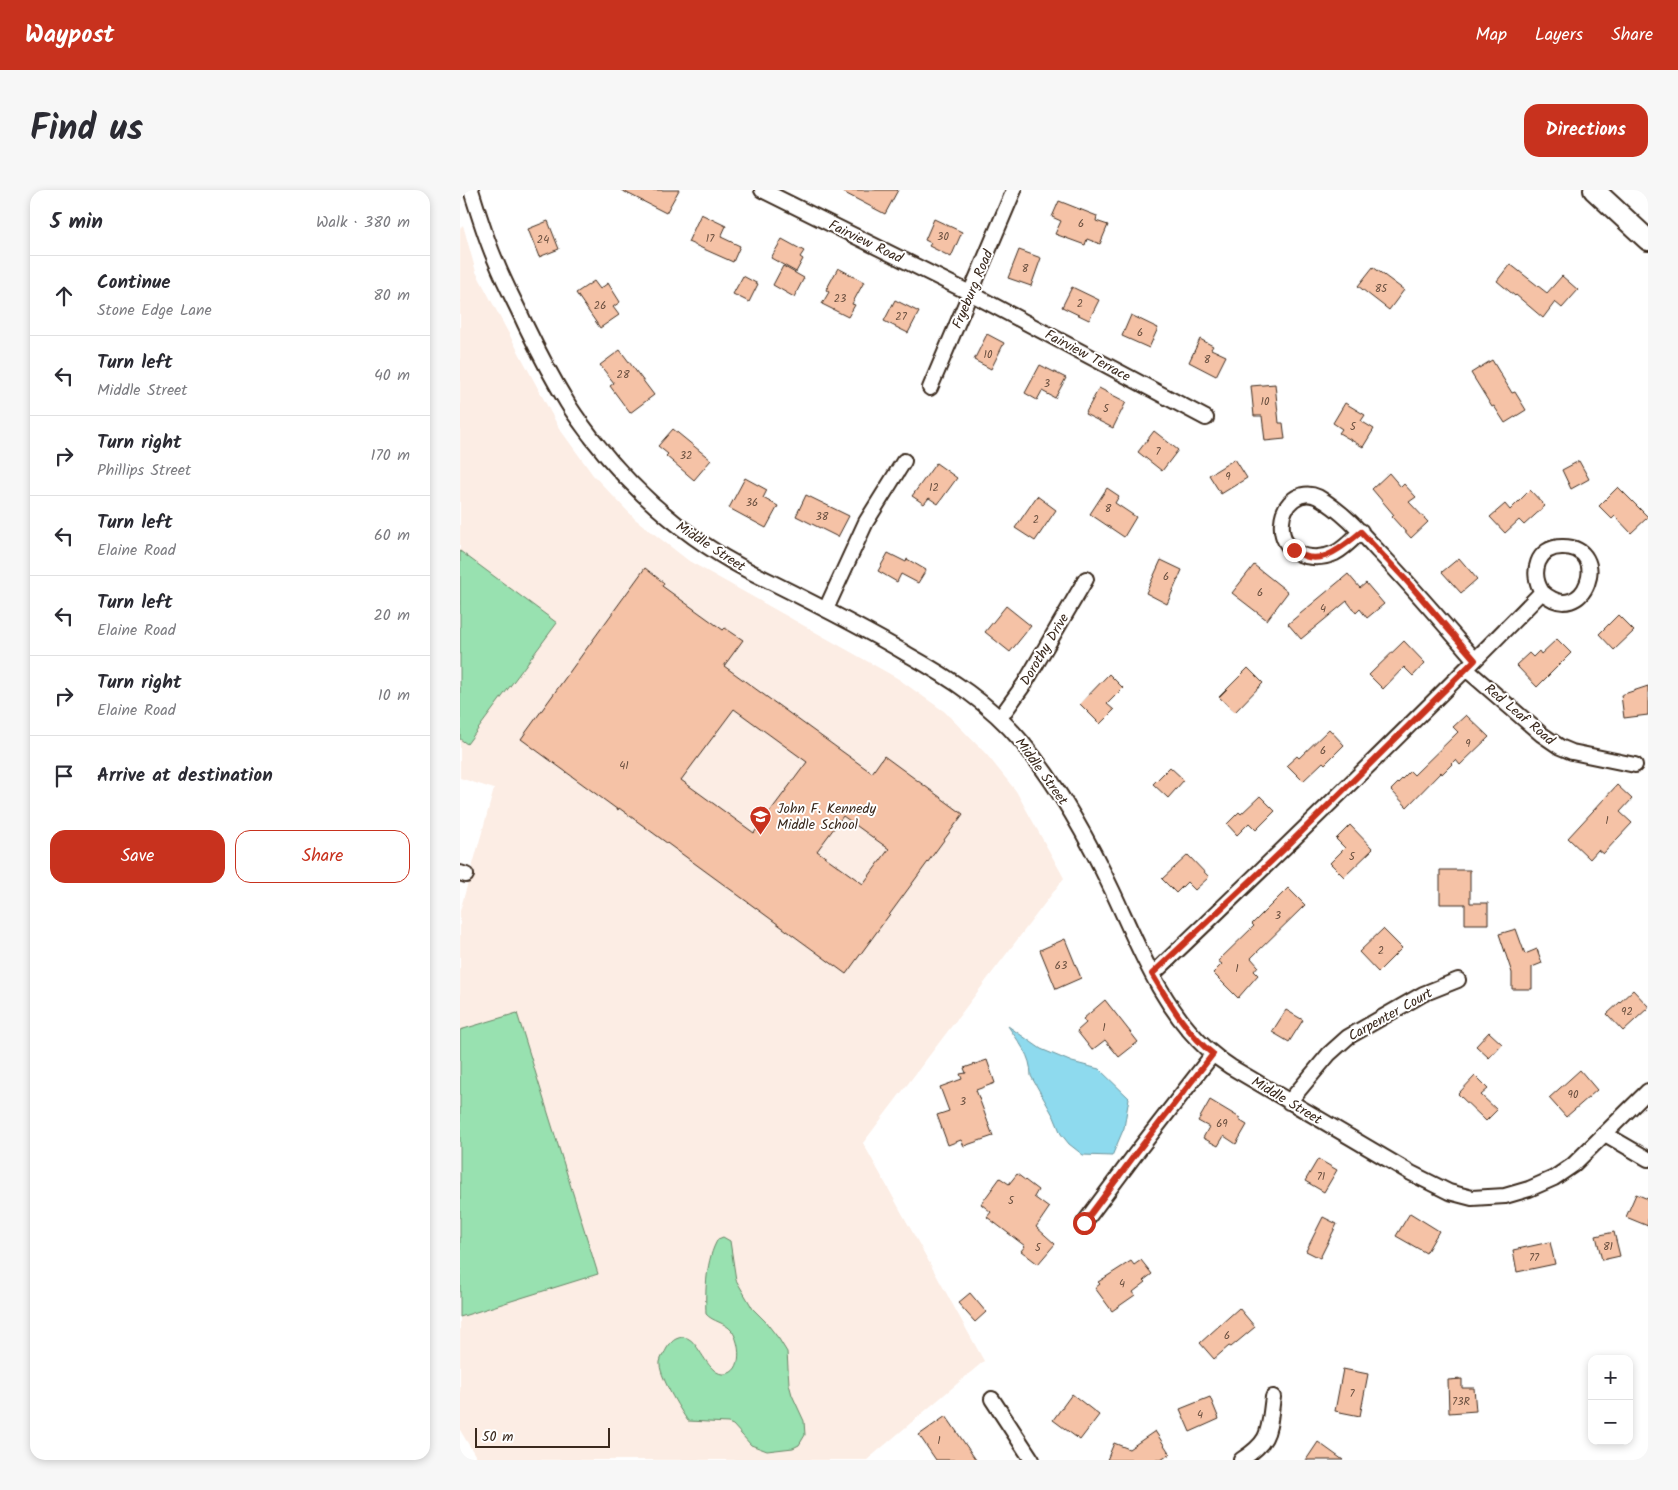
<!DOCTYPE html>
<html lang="en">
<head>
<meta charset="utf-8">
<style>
  :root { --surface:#fff; --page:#f7f7f7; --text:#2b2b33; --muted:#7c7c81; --line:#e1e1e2; --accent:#c8321e }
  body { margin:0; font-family:Kalam,sans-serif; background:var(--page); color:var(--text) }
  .controls { position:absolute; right:15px; bottom:15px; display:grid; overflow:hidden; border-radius:10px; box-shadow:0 2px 8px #0003 }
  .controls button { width:45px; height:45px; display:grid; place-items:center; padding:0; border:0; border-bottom:1px solid var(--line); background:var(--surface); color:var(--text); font:25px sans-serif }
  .scale { position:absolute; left:15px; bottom:12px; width:135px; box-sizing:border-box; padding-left:5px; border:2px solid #3b2a1e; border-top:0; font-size:14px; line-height:18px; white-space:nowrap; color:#3b2a1e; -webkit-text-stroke:4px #fff; paint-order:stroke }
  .stop { position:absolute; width:15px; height:15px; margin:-11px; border:4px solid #c8321e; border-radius:50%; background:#fff }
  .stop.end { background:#c8321e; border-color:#fff; box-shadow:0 1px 5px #0008 }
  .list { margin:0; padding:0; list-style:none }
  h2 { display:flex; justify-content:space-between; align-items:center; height:65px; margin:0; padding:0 20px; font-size:21px }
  h2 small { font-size:16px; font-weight:400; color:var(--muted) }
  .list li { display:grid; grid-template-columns:32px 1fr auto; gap:15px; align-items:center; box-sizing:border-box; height:80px; padding:0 20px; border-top:1px solid var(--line) }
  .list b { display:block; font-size:19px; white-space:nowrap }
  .list p { margin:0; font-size:16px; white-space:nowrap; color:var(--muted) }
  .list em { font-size:16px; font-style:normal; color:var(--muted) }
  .actions { display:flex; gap:10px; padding:15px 20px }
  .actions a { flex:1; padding:11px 0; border:1px solid var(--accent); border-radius:15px; text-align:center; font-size:18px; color:var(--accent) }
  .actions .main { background:var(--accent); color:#fff }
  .icon { flex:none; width:28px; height:28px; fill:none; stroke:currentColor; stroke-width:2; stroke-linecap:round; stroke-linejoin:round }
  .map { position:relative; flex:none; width:1188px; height:1270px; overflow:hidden; border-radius:15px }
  header { display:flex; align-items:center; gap:30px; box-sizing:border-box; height:70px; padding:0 25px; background:var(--accent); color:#fff }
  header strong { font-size:24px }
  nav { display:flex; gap:28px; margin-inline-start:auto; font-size:18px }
  .intro { display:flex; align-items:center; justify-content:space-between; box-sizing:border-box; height:120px; padding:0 30px }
  h1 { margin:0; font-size:35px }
  .button { padding:12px 22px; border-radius:15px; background:var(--accent); color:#fff; font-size:18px; font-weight:700 }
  main { display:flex; gap:30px; padding:0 30px }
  aside { flex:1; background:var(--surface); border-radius:15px; box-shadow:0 2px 8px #0003 }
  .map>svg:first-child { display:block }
</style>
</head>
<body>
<header>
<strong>Waypost</strong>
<nav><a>Map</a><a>Layers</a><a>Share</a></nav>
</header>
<div class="intro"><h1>Find us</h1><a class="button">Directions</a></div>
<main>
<aside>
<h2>5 min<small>Walk · 380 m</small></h2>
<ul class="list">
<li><svg class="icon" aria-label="ahead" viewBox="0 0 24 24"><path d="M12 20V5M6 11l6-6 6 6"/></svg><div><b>Continue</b><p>Stone Edge Lane</p></div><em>80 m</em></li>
<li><svg class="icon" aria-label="left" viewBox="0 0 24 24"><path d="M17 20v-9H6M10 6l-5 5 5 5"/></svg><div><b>Turn left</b><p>Middle Street</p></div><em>40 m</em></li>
<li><svg class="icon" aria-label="right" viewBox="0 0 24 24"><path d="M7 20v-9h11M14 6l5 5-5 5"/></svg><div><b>Turn right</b><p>Phillips Street</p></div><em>170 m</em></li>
<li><svg class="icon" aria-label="left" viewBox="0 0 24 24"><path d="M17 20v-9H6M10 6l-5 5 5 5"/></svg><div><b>Turn left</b><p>Elaine Road</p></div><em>60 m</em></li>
<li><svg class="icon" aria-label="left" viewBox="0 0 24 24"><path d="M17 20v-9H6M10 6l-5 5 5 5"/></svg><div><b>Turn left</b><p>Elaine Road</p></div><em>20 m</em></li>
<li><svg class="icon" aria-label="right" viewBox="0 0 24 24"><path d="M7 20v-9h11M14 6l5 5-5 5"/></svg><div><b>Turn right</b><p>Elaine Road</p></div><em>10 m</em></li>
<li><svg class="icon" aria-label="arrive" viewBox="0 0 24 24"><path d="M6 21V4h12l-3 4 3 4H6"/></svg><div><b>Arrive at destination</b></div></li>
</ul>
<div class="actions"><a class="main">Save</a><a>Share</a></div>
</aside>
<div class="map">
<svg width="1188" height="1270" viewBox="0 0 1188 1270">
  <rect width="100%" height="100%" fill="#fff"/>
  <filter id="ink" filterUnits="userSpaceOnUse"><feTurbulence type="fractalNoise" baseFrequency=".02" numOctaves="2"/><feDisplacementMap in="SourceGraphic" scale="10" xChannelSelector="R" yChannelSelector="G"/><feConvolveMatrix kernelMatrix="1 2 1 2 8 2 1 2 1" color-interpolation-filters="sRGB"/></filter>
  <g filter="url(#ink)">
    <path fill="#fcede4" d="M3 35 16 82 99 238 133 285 175 329 229 371 437 488 485 522 527 565 556 601 604 688 403 953 524 1171 407 1270H18L0 1240V721L34 599 0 588V38Z"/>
    <path fill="#98e1b0" stroke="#6a8667" d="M0 361 97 433 7 554 0 549Z
      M57 823 138 1084 0 1127V840Z
      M263 1047 270 1051 276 1090 293 1119 305 1131 319 1149 327 1162 329 1194 332 1205 344 1231 345 1245 339 1255 333 1258 307 1261 291 1255 273 1235 268 1233 228 1231C220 1220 198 1184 200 1172 201 1166 205 1163 207 1158 212 1151 214 1149 222 1147 224 1147 228 1148 229 1149 240 1155 249 1186 265 1184 284 1182 280 1152 272 1141 265 1132 253 1132 246 1124 245 1100 246 1069 258 1049Z"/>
    <path fill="#8edaee" stroke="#6d949b" d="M548 836 581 859 612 872 639 879 669 908 664 938 652 966 623 965 609 954 601 944 594 927 571 886C571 865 559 853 548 836Z"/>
    <path fill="#f5c2a6" stroke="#3b2a1e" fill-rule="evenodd" d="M161 0H219L206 23Z
      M379 0H438L425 24Z
      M599 11 637 26 636 31 648 35 640 54 627 49 625 55 595 44 601 31 592 27Z
      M241 24 266 36 261 47 280 56 273 72 228 52Z
      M474 29 502 42 491 67 469 56 471 53 465 50Z
      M88 31 99 59 79 67 68 39Z
      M322 49 344 61 340 67 343 69 336 82 311 68Z
      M559 60 581 68 571 96 548 88Z
      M1050 74 1087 103 1102 86 1118 100 1102 118 1095 112 1083 128 1056 105 1055 106 1037 91Z
      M323 76 344 88 334 107 313 95Z
      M913 77 944 100 929 120 898 96Z
      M378 78 404 92 392 114 395 115 388 127 362 114 369 102 366 100Z
      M283 86 298 94 289 112 273 104Z
      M134 91 140 99 148 93 160 112 153 117 159 125 140 138 116 103Z
      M612 97 639 110 629 130 602 117Z
      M435 110 459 122 448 143 424 131Z
      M671 125 698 138 689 158 662 146Z
      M527 144 544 153 531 179 514 170Z
      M740 149 753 156 751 159 766 166 756 186 729 172Z
      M160 160 194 205 170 223 150 196 154 193 140 175Z
      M1032 170 1052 203 1055 202 1066 220 1045 233 1034 216 1032 217 1011 183Z
      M580 175 606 188 595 208 582 201 577 210 565 203Z
      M815 194 819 233H823L825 249 805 251 802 226H794L791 196Z
      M639 198 666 212 653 238 625 224Z
      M885 213 905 225 901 231 914 239 903 257 879 243 882 239 873 233Z
      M213 239 251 270 234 290 206 266 208 264 198 256Z
      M694 241 718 260 702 281 678 262Z
      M775 269 787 288 761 304 749 285Z
      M1119 271 1129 289 1111 299 1102 280Z
      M476 273 497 288 478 314 469 308 464 314 452 306Z
      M929 283 941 297 944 294 956 307 949 312 968 332 951 348 932 327 934 325 912 299Z
      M285 288 307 300 303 308 318 316 306 338 269 318Z
      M1158 297 1188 327 1171 343 1155 326 1152 329 1139 316Z
      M647 298 659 306 655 313 676 327 664 347 630 324Z
      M1070 300 1085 316 1064 335 1059 330 1045 343 1030 327 1045 314 1050 320Z
      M346 305 389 326 378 347 336 326Z
      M577 306 596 320 575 351 555 338Z
      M428 363 446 372 447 369 466 380 458 393 441 384 437 392 418 381Z
      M999 368 1017 389 1001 403 982 382Z
      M701 370 722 380 707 414 686 403Z
      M794 375 828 402 807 430 772 403Z
      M185 378 204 393 202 396 263 440 265 438 283 450 264 476 412 583 424 566 503 624 386 784 159 618 158 620 61 549ZM274 519 347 572 294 643 221 590ZM383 626 429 659 403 694 357 661Z
      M888 384 900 398 906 393 924 414 907 428 900 419 896 423 887 411 841 449 828 434Z
      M546 416 571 436 550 462 525 442Z
      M1158 425 1174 441 1154 460 1139 444Z
      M1097 449 1111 463 1077 497 1056 475 1069 463 1073 467 1079 461 1081 464Z
      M944 451 965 473 953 486 944 477 923 499 909 485Z
      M788 478 803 493 775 522 759 507Z
      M649 484 663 498 647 514 654 520 640 534 620 514Z
      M1188 496V525L1164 528 1161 505Z
      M1006 525 1029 547 1000 575 996 570 982 584 981 582 947 617 931 600 950 581 954 585 998 542 993 537Z
      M869 539 884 555 865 574 863 572 843 591 827 575 837 566 839 568Z
      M710 577 724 590 708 608 693 594Z
      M1157 595 1172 609 1160 622 1172 633 1143 664 1138 660 1130 669 1108 648Z
      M800 606 815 621 796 640 789 633 777 645 767 634 779 622 781 624Z
      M890 635 913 659 884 687 870 673 885 658 876 649Z
      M728 665 749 687 735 700 727 692 716 703 702 689Z
      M980 680H1010V713H1028V734H1005V714H980Z
      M828 698 845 715 791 768 798 776 794 781 798 785 778 808 753 783 762 774 758 771 794 736 792 734Z
      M923 739 942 758 918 782 899 762Z
      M1056 739 1065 764 1077 759 1082 773 1072 777V799H1052V783L1039 744Z
      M605 749 621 788 596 799 580 760Z
      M1173 800 1188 816V818L1163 841 1147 824Z
      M645 810 678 852 659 867 645 850 632 860 617 841 626 833 623 829Z
      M826 820 843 830 829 852 812 842Z
      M1029 842 1042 854 1029 868 1016 856Z
      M527 870 535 893 516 900 533 946 504 956 501 950 488 955 477 925 489 921 480 897 502 889 500 884 506 883 504 878Z
      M1120 880 1137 900 1106 927 1089 908Z
      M1015 886 1028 899 1021 905 1037 920 1026 931 998 904Z
      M750 910 780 928 779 930 787 935 776 954 764 946 758 956 743 948 749 937 738 931Z
      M858 969 877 980 864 1002 845 991Z
      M557 984 578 1000 574 1007 589 1018 576 1037 595 1054 578 1074 561 1061 565 1056 527 1027 531 1022 521 1014 540 988 549 994Z
      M1176 1004 1188 1009V1036L1166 1027Z
      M950 1023 979 1041 966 1063 936 1046Z
      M863 1027 877 1034 860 1068 846 1061Z
      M1154 1042 1160 1066 1142 1070 1136 1046Z
      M1090 1052 1095 1074 1057 1082 1053 1060Z
      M681 1070 692 1084 684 1090 686 1092 673 1102 675 1105 652 1121 635 1098 640 1094 638 1092 671 1071 674 1075Z
      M510 1103 526 1122 515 1132 498 1113Z
      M779 1118 795 1137 771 1157 769 1156 754 1169 740 1153Z
      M883 1179 908 1184 900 1226 875 1221Z
      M1002 1189V1198H1014L1016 1221 989 1223 988 1190Z
      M612 1204 639 1225 620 1250 593 1230Z
      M750 1207 759 1229 730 1242 720 1219Z
      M486 1226 516 1270H476L459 1245Z
      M695 1241 710 1264 701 1270H647L654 1253 669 1259Z
      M858 1252 883 1270H846Z"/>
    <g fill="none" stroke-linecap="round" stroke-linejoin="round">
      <defs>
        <path id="minor" d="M11 0C19 25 26 50 37 74 45 94 56 114 65 134 78 161 92 188 108 214 115 226 124 237 132 248 174 302 226 348 287 380 341 407 395 433 447 464 490 488 529 513 561 551 599 596 627 647 652 700 678 755 701 817 747 859 755 866 763 872 771 877L951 983 989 1002 1012 1008 1045 1006 1069 999 1094 988 1113 975 1188 901
          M302 0 510 103 746 228
          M470 198 554 0
          M901 341C893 349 885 358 875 363 850 374 819 363 822 332 823 314 840 298 858 307 882 321 899 340 917 360 951 395 983 433 1015 470
          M366 419 406 332 444 271
          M1006 479 1081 544 1100 557 1112 562 1175 575
          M540 528 565 493 626 389
          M0 683 6 685
          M693 784C824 659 955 532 1082 402 1070 383 1077 357 1102 357 1153 356 1125 440 1082 402
          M829 912 869 864 888 847 963 804 998 790
          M1145 944 1188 969
          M624 1033 677 962 753 864
          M532 1209 572 1270
          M781 1270C812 1250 808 1241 813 1207"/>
        <path id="secondary" d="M1134 0 1188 50"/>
      </defs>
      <use href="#minor" stroke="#3b2a1e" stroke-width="18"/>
      <use href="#secondary" stroke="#3b2a1e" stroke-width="24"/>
      <use href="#minor" stroke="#fff" stroke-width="14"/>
      <use href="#secondary" stroke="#fff" stroke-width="20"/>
    </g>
  </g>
  <g fill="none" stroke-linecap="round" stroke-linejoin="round" filter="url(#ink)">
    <path stroke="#c8321e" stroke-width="6" d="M624 1033 677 962 753 864C727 844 709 812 692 784L821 662 1015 470 945 389 901 342C882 357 859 380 834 360"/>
  </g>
  <defs>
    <symbol id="school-pin" viewBox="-11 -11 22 30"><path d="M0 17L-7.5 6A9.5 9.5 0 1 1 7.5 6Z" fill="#c8321e" stroke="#fff"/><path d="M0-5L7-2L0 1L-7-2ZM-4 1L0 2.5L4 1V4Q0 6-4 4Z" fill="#fff"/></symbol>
  </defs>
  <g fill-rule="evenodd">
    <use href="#school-pin" x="288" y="614" width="25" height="34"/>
  </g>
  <g text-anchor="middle" stroke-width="4" stroke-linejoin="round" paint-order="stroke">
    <g font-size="11" fill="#6a5040">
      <text x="621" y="37">6</text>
      <text x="483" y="50">30</text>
      <text x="250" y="52">17</text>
      <text x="83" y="53">24</text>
      <text x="565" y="82">8</text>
      <text x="921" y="102">85</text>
      <text x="380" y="112">23</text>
      <text x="620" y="117">2</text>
      <text x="140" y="119">26</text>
      <text x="441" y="130">27</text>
      <text x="680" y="146">6</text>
      <text x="528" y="168">10</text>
      <text x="747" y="173">8</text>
      <text x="163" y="188">28</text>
      <text x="587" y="197">3</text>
      <text x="805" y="215">10</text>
      <text x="646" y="222">5</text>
      <text x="893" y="240">5</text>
      <text x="698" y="265">7</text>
      <text x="226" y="269">32</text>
      <text x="768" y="290">9</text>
      <text x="474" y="301">12</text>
      <text x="292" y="316">36</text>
      <text x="648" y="322">8</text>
      <text x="362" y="330">38</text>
      <text x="576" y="333">2</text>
      <text x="706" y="390">6</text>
      <text x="800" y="406">6</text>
      <text x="863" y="422">4</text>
      <text x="1008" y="557">9</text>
      <text x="863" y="564">6</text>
      <text x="164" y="579">41</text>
      <text x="1147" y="634">1</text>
      <text x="892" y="670">5</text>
      <text x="818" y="729">3</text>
      <text x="921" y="764">2</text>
      <text x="601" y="779">63</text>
      <text x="777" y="782">1</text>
      <text x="1167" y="825">92</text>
      <text x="644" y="841">1</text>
      <text x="1113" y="908">90</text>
      <text x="503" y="915">3</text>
      <text x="762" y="937">69</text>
      <text x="861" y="990">71</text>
      <text x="551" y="1014">5</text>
      <text x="1148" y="1060">81</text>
      <text x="578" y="1061">5</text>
      <text x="1074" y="1071">77</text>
      <text x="662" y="1097">4</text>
      <text x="767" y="1149">6</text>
      <text x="892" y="1207">7</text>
      <text x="1001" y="1215">73R</text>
      <text x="740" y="1228">4</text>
      <text x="479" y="1254">1</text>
    </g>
    <g font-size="14" fill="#3b2a1e" stroke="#fff">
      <text transform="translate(406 51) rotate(26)" y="5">Fairview Road</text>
      <text transform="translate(512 99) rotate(-67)" y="5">Fryeburg Road</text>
      <text transform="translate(628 165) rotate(28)" y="5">Fairview Terrace</text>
      <text transform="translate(251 356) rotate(33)" y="5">Middle Street</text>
      <text transform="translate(584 459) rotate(-59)" y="5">Dorothy Drive</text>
      <text transform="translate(1060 524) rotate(40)" y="5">Red Leaf Road</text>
      <text transform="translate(582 581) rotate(54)" y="5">Middle Street</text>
      <text transform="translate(930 824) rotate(-29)" y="5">Carpenter Court</text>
      <text transform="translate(827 910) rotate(31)" y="5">Middle Street</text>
    </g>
    <g font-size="14" fill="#3b2a1e" stroke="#fff" text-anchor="start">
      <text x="317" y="623">John F. Kennedy<tspan x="317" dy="16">Middle School</tspan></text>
    </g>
  </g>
</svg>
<div class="controls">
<button>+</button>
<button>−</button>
</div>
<div class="scale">50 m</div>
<div class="stop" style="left:624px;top:1033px"></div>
<div class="stop end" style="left:834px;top:360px"></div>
</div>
</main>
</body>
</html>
